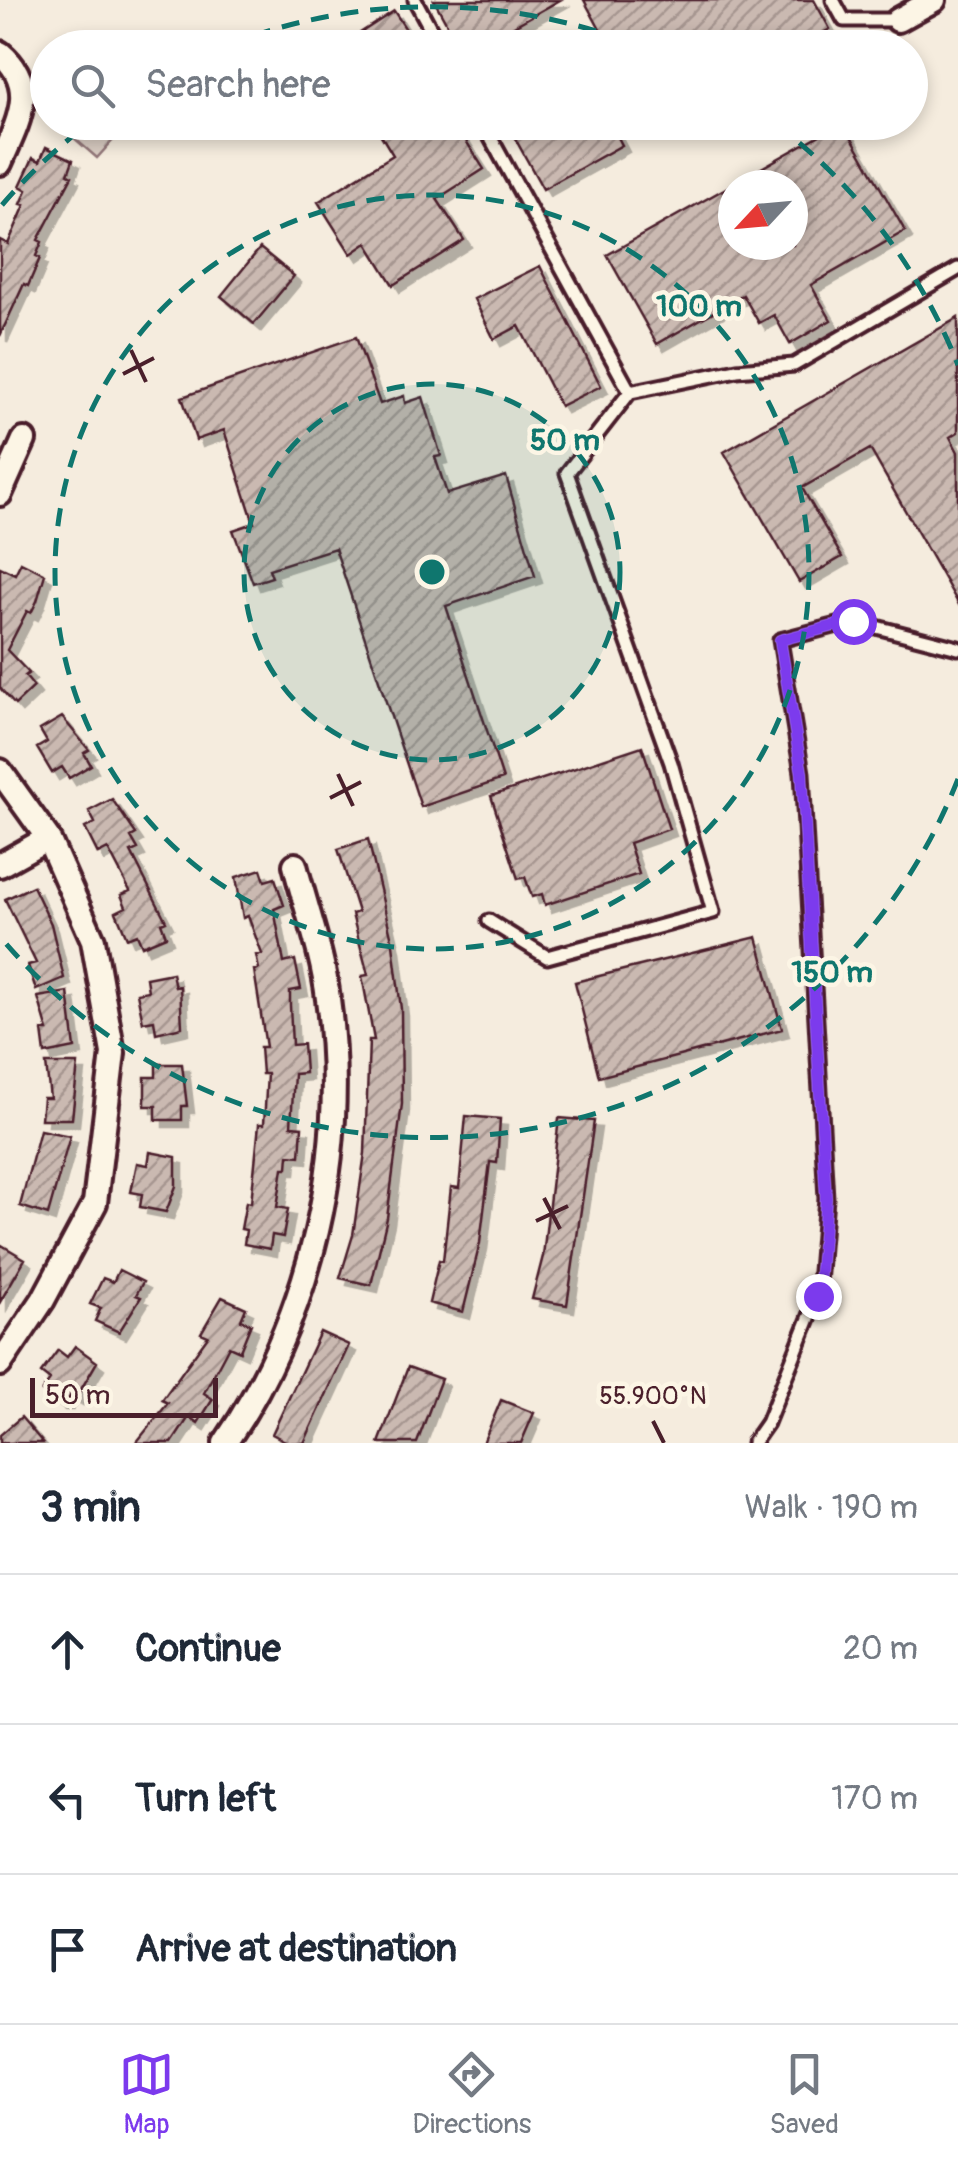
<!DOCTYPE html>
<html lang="en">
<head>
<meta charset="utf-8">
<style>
  :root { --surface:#fff; --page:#f2f2f3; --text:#1f2937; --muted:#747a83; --line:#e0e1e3; --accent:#7c3aed }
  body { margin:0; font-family:Pangolin,sans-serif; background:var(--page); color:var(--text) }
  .compass { position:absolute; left:718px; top:170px; width:90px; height:90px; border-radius:50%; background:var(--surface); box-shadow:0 5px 15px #0003; rotate:244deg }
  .scale { position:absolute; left:30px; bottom:25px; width:188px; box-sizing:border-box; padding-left:10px; border:5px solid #4a1f2b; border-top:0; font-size:28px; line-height:35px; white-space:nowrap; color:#4a1f2b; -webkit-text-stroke:8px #fcf5e5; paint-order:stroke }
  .stop { position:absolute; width:30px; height:30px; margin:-22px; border:8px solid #7c3aed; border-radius:50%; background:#fff }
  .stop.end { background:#7c3aed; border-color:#fff; box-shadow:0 2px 10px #0008 }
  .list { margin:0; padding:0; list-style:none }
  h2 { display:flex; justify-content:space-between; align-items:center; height:130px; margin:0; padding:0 40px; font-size:42px }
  h2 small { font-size:32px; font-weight:400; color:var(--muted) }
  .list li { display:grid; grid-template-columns:65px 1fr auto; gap:30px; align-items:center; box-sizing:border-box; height:150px; padding:0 40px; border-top:2px solid var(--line) }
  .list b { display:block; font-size:38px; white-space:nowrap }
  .list em { font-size:32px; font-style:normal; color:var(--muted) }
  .icon { flex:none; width:55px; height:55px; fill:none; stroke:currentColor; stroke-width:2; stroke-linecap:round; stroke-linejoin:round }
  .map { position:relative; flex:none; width:958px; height:1443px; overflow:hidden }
  .search { position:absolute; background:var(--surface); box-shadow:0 5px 15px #0003; left:30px; right:30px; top:30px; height:110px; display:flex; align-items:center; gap:25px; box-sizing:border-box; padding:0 35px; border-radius:55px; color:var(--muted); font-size:38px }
  .sheet { height:580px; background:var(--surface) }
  nav { display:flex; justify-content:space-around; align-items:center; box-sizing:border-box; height:140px; border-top:2px solid var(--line); background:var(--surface); font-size:28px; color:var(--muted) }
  nav a { display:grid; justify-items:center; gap:5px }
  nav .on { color:var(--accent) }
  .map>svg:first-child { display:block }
</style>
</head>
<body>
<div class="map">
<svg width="958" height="1443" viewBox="0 0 958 1443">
  <defs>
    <pattern id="park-crowns" width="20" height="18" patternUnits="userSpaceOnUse" patternTransform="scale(2.5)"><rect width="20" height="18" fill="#dbcec4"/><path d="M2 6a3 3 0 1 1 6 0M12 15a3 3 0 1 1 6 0" fill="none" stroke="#bdb0a9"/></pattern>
    <pattern id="building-hatch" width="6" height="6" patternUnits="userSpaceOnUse" patternTransform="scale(2.5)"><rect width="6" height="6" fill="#cab9b1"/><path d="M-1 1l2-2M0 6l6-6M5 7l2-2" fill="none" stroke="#a69690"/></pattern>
    <filter id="shadow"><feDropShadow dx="7" dy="7" stdDeviation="0" flood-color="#0004"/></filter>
  </defs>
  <rect width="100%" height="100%" fill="#f5ecde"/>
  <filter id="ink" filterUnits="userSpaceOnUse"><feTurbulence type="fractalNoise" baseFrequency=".01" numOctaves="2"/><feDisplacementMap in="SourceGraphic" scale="20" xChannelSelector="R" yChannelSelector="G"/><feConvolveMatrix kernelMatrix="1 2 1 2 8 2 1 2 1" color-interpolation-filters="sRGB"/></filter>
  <g filter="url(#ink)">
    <path fill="url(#park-crowns)" stroke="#927678" stroke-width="2.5" d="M57 123H99L116 137 97 158Z"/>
    <path fill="url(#building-hatch)" stroke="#4a1f2b" stroke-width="2.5" fill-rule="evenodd" filter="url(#shadow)" d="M434 0H560L475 48H460Z
      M584 0H814L830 29 796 48H610Z
      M394 11 418 48H337Z
      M373 122H454L484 169 437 199 464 240 393 285 367 243 351 254 318 202 393 155Z
      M506 122H610L622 145 543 189Z
      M843 122 905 231 811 285 831 320 790 344 774 315 759 323 743 295 657 344 607 255ZM733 185H793V245H733Z
      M46 147 73 160 68 174 72 176 38 240 42 242 36 256 40 258 28 286 24 284 0 336V240L8 244 25 205 21 204 27 190 20 186 33 158 40 161Z
      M260 248 294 276 254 324 221 296Z
      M540 266 601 386 560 406 519 326 494 339 474 299Z
      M958 318V432L950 437 958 452V603L870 449 802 488 842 557 799 582 724 452Z
      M356 337 380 404 404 396 405 403 423 397 441 456 435 457 447 494 506 476 535 576 446 606 503 779 421 807 335 548 269 569 272 577 253 583 233 530 254 523 224 430 196 440 182 397Z
      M21 562 45 574 37 601 31 613 27 611 7 650 29 673 25 676 34 687 15 705 0 688V567L15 574Z
      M62 717 89 750 84 753 91 765 69 778 62 767 52 773 37 748 47 742 40 730Z
      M642 746 669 829 629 843 639 874 545 905 542 894 532 897 525 877 518 879 491 796Z
      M112 799 136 834 131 837 138 849 131 852 166 921 161 923 166 936 142 946 137 934 127 938 116 912 126 907 121 895 130 891 108 849 98 854 85 828 95 823 89 811Z
      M368 839 393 944 401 1009 402 1104 387 1218 371 1285 340 1278 353 1235 365 1153 369 1040H374L362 976 368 975 352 914 358 912 338 849Z
      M261 869 265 881 275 878 284 905 274 909 284 963 295 960 301 989 290 991V1005L292 1045 303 1044 305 1073 294 1074 291 1126 302 1127 300 1156 289 1155 288 1168H283L277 1207 288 1209 283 1237 272 1235 270 1249 244 1244 246 1230 241 1229 246 1202 251 1203 259 1124H264L267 1074H262L260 1047H266L254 970 259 969 256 955 262 954 248 916 243 918 236 877Z
      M33 886 51 924 64 978 36 990 28 965 36 963 5 899Z
      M757 937 782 1029 599 1077 575 982Z
      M172 973 175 987 180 986 182 1027 156 1033 154 1020 143 1022 137 993 148 991 146 978Z
      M68 992 75 1048 45 1054 42 1031H48L38 997Z
      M46 1064H78L72 1119H41L43 1098H50Z
      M156 1064H182L187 1106H182V1120H156V1106H145V1077H156Z
      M466 1116 500 1119 497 1163 490 1162 480 1243 463 1312 429 1303 439 1260 443 1261 451 1187 459 1188Z
      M559 1118 594 1121 567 1305 532 1299 543 1256Z
      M40 1130 70 1136 48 1215 20 1206Z
      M150 1152 176 1157V1186L166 1212 140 1207 142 1194 131 1192 137 1163 148 1165Z
      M0 1244 25 1259 0 1302Z
      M119 1270 143 1282 136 1295 141 1297 119 1332 95 1321 101 1308 90 1304 103 1278 113 1282Z
      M222 1297 246 1308 241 1320 251 1324 240 1351 229 1346 204 1393 213 1399 198 1423 189 1417 172 1443H136L168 1403 162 1400 208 1336 201 1333Z
      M320 1332 349 1345 304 1443H289L272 1434Z
      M75 1346 97 1362 76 1398 71 1395 66 1403H58L42 1391 50 1380 41 1373 58 1350 67 1357Z
      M408 1367 441 1379 433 1400 417 1443H379Z
      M501 1400 534 1413 521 1443H483Z
      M21 1417 43 1443H0V1435Z"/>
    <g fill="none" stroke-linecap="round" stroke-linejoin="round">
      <defs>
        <path id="service" d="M415 0 441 48
          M833 0 844 20H898
          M482 122 630 392 567 473 671 763 713 912 547 957 489 921
          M630 392 737 370 794 365 958 269
          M753 1443 767 1423 818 1296 826 1198 802 773 780 640 853 621 958 648"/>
        <path id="minor" d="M898 20 934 0
          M0 53C40 86 17 124 0 163
          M0 494 24 440
          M0 771 48 838 93 940 113 1053 95 1203 43 1300 0 1364
          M0 865 48 838
          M225 1443C312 1316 349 1152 328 999 323 954 306 909 295 865"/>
      </defs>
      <use href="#service" stroke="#4a1f2b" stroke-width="19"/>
      <use href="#minor" stroke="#4a1f2b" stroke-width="30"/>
      <use href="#service" stroke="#fcf5e5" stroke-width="11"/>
      <use href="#minor" stroke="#fcf5e5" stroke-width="22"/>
    </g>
  </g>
  <g fill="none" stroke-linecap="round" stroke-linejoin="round" filter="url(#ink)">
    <path stroke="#7c3aed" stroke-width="12" d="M818 1296 826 1198 802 773 780 640 853 621"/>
  </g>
  <path fill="none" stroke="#4a1f2b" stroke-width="4" d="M131 350 146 382M123 374 154 358M338 774 353 806M330 798 361 782M544 1198 560 1229M536 1221 568 1206M653 1421 664 1443"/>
  <circle cx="432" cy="572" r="188" fill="#0f766e" fill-opacity=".12"/>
  <g fill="none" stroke="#0f766e" stroke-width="5" stroke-dasharray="18 12">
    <circle cx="432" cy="572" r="188"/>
    <circle cx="432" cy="572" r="377"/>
    <path d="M958 779A565 565 0 0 1 2 939M2 205A565 565 0 0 1 88 124M225 46A565 565 0 0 1 639 46M776 124A565 565 0 0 1 958 365"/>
  </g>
  <g font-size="25" text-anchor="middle" fill="#4a1f2b" stroke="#fcf5e5" stroke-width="9" stroke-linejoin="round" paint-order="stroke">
    <text x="653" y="1404">55.900°N</text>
  </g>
  <circle cx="432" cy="572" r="15" fill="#0f766e" stroke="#fcf5e5" stroke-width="5"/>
  <g font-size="30" text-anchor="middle" font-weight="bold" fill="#0f766e" stroke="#fcf5e5" stroke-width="9" stroke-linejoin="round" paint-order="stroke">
    <text x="699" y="316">100 m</text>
    <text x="565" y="450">50 m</text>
    <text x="832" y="982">150 m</text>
  </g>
</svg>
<svg class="compass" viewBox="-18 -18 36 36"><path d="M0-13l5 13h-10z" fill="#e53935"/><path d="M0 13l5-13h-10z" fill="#747a83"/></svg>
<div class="scale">50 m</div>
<div class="stop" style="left:853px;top:621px"></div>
<div class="stop end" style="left:818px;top:1296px"></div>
<div class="search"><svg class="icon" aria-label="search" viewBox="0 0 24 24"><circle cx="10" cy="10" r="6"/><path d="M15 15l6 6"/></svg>Search here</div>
</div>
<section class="sheet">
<h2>3 min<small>Walk · 190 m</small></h2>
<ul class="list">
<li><svg class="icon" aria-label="ahead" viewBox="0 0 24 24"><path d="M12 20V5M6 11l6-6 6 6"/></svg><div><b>Continue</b></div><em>20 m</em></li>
<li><svg class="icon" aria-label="left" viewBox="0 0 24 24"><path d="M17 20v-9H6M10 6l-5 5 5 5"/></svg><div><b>Turn left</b></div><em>170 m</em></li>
<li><svg class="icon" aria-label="arrive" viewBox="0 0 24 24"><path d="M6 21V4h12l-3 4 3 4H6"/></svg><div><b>Arrive at destination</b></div></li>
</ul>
</section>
<nav>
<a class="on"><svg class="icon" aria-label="map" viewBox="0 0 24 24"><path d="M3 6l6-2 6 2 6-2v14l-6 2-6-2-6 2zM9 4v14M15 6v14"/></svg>Map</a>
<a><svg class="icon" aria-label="directions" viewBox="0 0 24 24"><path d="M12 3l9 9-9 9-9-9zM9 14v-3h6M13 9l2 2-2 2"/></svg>Directions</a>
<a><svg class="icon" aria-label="saved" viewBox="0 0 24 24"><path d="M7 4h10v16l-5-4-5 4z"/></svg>Saved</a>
</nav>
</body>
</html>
